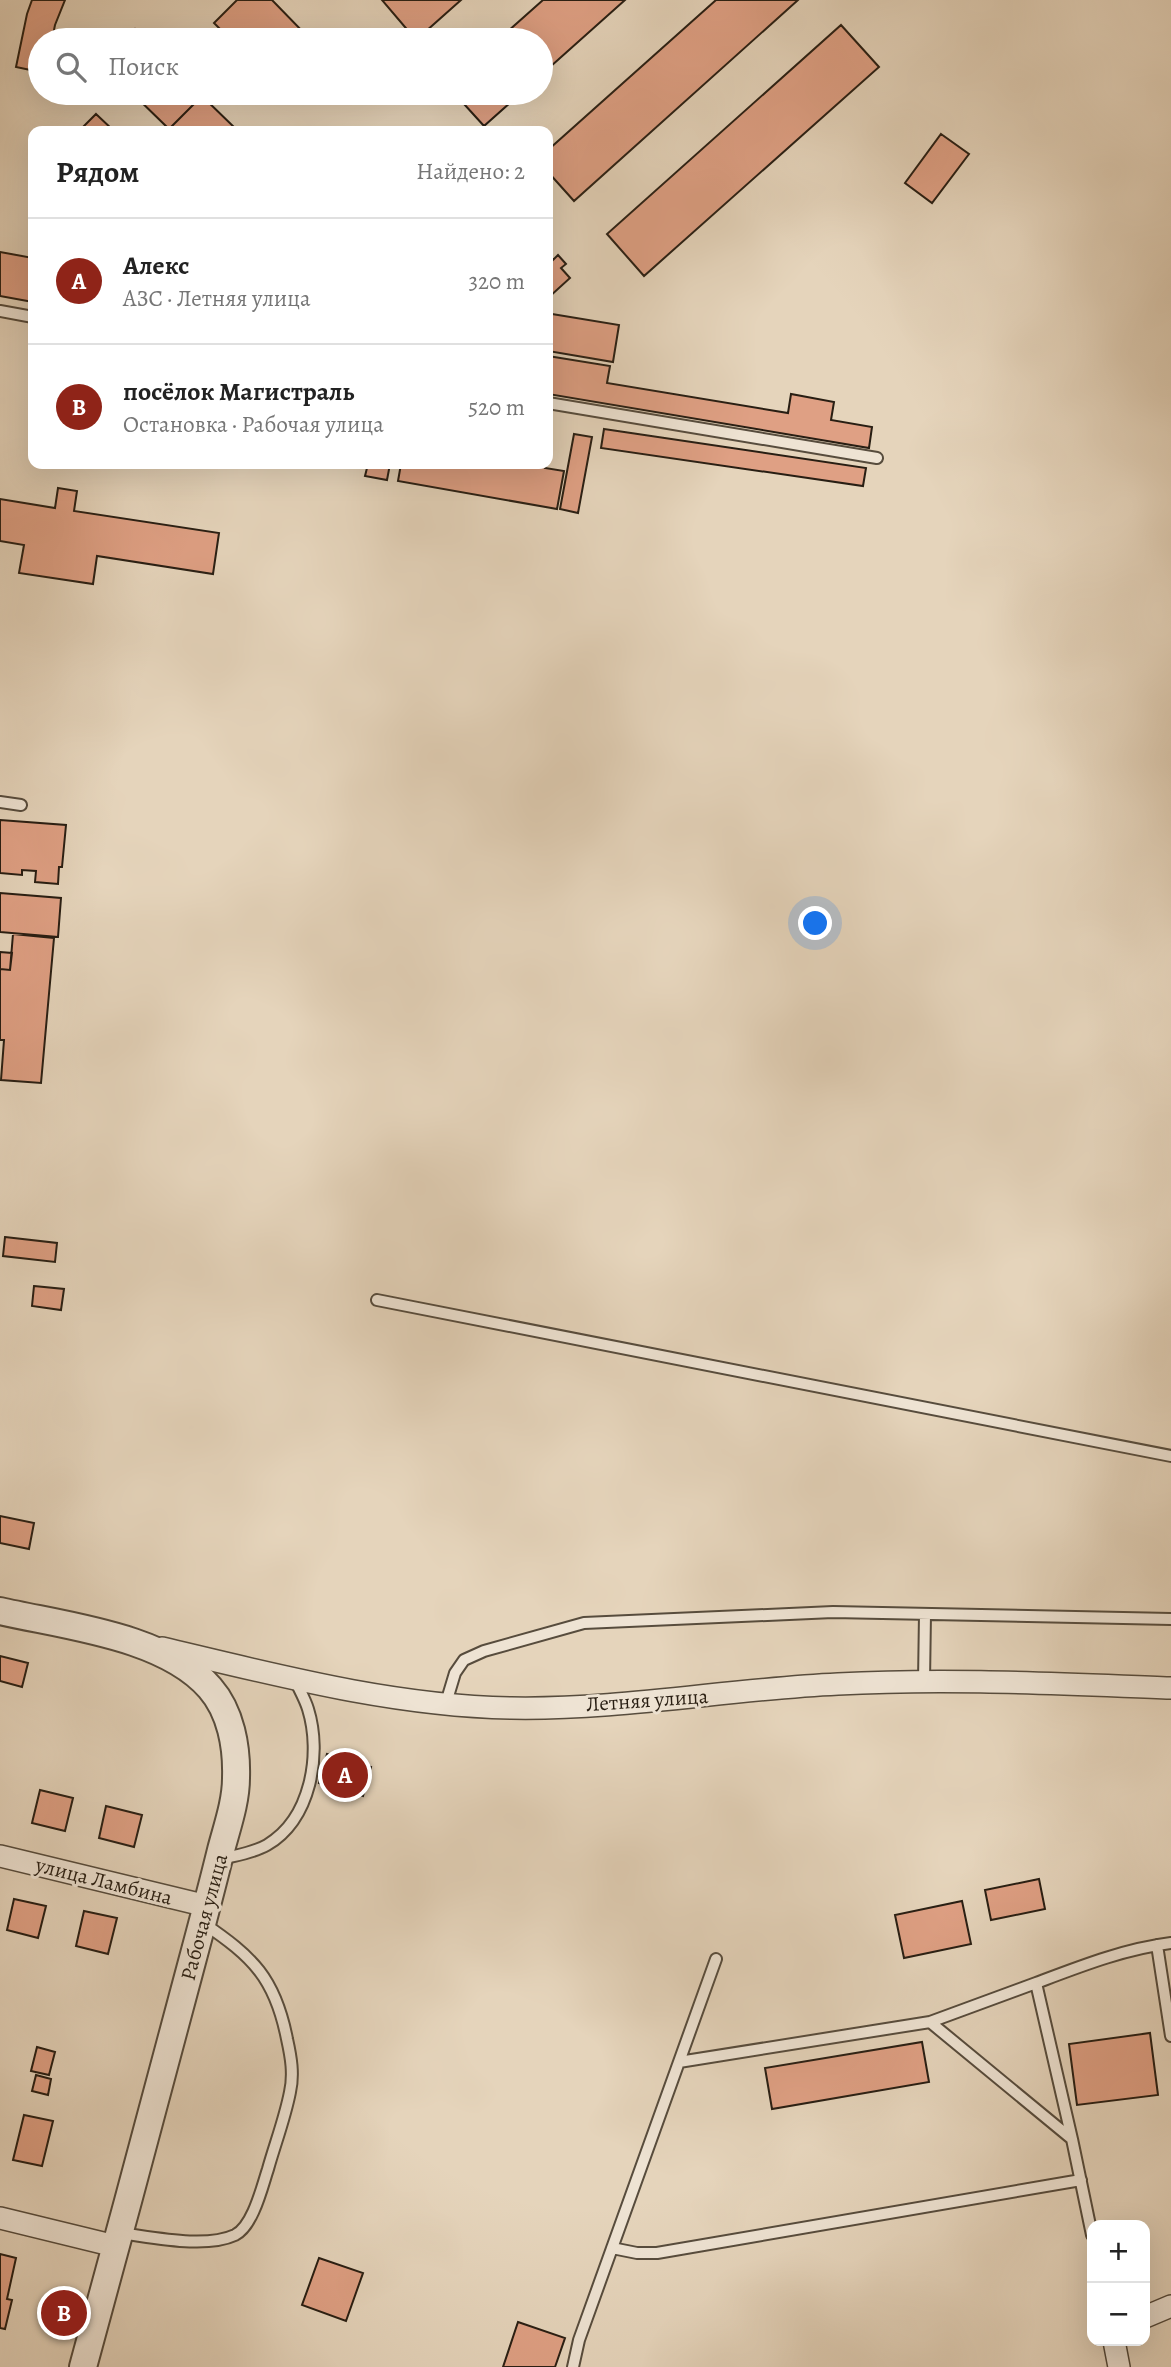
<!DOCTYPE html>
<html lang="ru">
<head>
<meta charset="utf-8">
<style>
  :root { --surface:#fff; --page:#f2f2f2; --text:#222; --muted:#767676; --line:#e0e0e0; --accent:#8f2418 }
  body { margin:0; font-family:Alegreya,serif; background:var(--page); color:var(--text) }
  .controls { position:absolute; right:21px; bottom:21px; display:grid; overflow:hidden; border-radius:14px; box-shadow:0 7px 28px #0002 }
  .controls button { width:63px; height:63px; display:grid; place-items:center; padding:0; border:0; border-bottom:2px solid var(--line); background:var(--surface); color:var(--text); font:35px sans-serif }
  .you { position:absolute; left:816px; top:924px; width:24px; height:24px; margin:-18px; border:5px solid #fff; border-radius:50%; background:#1a73e8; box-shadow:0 0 0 10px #1a73e833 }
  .badge { display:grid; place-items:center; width:46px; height:46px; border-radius:50%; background:var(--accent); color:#fff; font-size:23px; font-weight:700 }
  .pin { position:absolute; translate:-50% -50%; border:4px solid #fff; box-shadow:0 2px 7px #0006 }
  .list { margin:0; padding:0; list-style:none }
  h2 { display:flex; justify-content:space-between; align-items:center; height:91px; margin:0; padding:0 28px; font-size:30px }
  h2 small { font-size:23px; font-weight:400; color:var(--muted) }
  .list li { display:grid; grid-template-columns:46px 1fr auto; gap:21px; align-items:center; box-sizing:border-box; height:126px; padding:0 28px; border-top:2px solid var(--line) }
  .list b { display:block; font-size:26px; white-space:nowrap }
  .list p { margin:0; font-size:23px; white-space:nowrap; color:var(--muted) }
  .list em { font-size:23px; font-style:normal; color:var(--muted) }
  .icon { flex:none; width:38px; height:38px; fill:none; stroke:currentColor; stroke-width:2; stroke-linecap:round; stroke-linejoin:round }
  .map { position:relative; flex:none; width:1171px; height:2367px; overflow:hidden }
  .search { position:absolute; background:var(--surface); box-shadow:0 7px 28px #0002; left:28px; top:28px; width:525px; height:77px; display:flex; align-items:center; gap:18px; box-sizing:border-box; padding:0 24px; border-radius:38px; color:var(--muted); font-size:26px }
  .panel { position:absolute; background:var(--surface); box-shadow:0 7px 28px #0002; left:28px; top:126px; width:525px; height:343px; border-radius:14px }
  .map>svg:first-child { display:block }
</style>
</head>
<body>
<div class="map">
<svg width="1171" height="2367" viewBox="0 0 1171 2367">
  <rect width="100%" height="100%" fill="#e5d4bb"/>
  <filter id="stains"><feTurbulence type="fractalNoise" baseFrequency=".00286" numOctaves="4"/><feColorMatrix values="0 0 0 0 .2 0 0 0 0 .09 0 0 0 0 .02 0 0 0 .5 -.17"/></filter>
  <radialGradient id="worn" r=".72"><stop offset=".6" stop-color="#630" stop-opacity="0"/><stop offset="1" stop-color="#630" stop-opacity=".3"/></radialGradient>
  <path fill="#dfa084" stroke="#281e13" stroke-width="2" d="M32 0H65L55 25 52 40H40V72L16 67 27 14Z
    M237 0H272L308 37 305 40H231L214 23Z
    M382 0H461L416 40Z
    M543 0H625L541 75V40H498Z
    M716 0H798L574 201 548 172V150Z
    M841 25 879 67 644 276 607 234Z
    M135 29 146 40H124Z
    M132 93H199L202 96 169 129Z
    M454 93H521L484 126Z
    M202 96 237 130 236 131 168 130Z
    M96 114 114 131H79Z
    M941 134 969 154 932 203 905 183Z
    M0 252 33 258V302L0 296Z
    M548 253 553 260 558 255 566 264 561 268 570 278 548 298Z
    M552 314 619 325 613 362 548 351Z
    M548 356 610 366 607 383 788 413 791 394 834 402 831 420 872 427 869 448 548 394Z
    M604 429 866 468 863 486 601 448Z
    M574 434 592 437 578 513 560 509Z
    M368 464H390L387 480 365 476Z
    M401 464H546L545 468 564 471 557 509 398 481Z
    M58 488 77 491 74 511 219 533 213 574 97 556 93 584 19 573 24 545 0 541V499L55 508Z
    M0 820 66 825 62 867H59L58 884 35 882 36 871 22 870V875L0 873Z
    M0 893 61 898 58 937 0 932Z
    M13 934 54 938 41 1083 1 1080 4 1040H0V969L10 970Z
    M0 952 12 953 10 970 0 969Z
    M5 1237 57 1243 55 1262 3 1256Z
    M34 1286 64 1289 61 1310 32 1306Z
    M0 1516 34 1523 29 1549 0 1543Z
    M0 1656 28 1663 22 1687 0 1681Z
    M327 1754 371 1767 363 1796 319 1783Z
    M40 1790 73 1798 65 1831 32 1823Z
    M106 1806 142 1815 134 1847 99 1838Z
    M1039 1879 1045 1909 991 1920 985 1890Z
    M14 1899 46 1906 38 1938 7 1930Z
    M962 1901 971 1944 904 1958 895 1915Z
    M84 1911 117 1918 108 1954 76 1946Z
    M1150 2033 1158 2095 1077 2105 1069 2044Z
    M922 2042 929 2082 772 2109 765 2068Z
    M37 2047 55 2052 49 2075 31 2071Z
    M36 2075 51 2079 48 2095 32 2091Z
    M24 2115 53 2121 42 2166 13 2160Z
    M0 2254 16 2258 7 2299 12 2300 5 2329 0 2328Z
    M319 2258 363 2273 346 2321 302 2305Z
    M518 2322 565 2338 555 2367H503Z"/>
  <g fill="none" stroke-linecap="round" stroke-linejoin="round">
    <defs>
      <path id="service" d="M0 311 33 317
        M548 403 877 458
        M0 802 21 805
        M377 1300 1171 1456
        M924 1681 925 1614
        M446 1703 455 1673 464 1660 484 1651 584 1623 833 1612 1171 1619
        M221 1859C237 1855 253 1853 267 1845 311 1819 322 1754 308 1709 305 1699 299 1689 295 1680
        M1157 1945 1171 2036
        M1036 1983C1081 1966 1124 1949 1171 1943
        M930 2022 1036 1983 1072 2139
        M679 2062 930 2022 1072 2139 1092 2235
        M119 2233C152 2237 205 2249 235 2235 253 2226 262 2187 268 2169 275 2144 285 2118 290 2092 294 2074 291 2057 287 2039 275 1978 253 1957 203 1923
        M612 2248 637 2253H657L1081 2180
        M573 2367 579 2340 716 1959"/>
      <path id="minor" d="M162 1648C276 1675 393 1706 511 1708 621 1710 729 1689 838 1684 949 1678 1060 1684 1171 1688
        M0 1856 207 1906
        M0 2218 115 2246
        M1145 2317 1171 2306
        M1114 2341 1119 2367"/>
      <path id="tertiary" d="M0 1611C65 1626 165 1636 210 1688 231 1712 237 1747 236 1778 236 1802 227 1827 221 1850 211 1891 200 1932 189 1973 154 2104 119 2236 83 2367"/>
    </defs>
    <use href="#service" stroke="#574c3d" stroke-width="14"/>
    <use href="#minor" stroke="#574c3d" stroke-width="24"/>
    <use href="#tertiary" stroke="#574c3d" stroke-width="30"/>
    <use href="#service" stroke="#eee3d3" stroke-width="10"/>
    <use href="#minor" stroke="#eee3d3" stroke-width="21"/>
    <use href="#tertiary" stroke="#eee3d3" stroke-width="26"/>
  </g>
  <g text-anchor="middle" stroke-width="6" stroke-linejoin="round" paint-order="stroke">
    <g font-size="21" fill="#281e13" stroke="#eee3d3">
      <text transform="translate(647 1700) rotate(-4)" y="7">Летняя улица</text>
      <text transform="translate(104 1881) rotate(14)" y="7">улица Ламбина</text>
      <text transform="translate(204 1917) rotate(-75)" y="7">Рабочая улица</text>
    </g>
  </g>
  <rect width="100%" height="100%" filter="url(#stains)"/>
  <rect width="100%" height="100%" fill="url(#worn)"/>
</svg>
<div class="controls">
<button>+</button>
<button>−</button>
</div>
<div class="you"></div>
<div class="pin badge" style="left:345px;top:1775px">A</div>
<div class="pin badge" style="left:64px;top:2313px">B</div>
<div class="search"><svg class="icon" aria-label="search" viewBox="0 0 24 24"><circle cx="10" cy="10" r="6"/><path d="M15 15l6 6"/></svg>Поиск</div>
<section class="panel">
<h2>Рядом<small>Найдено: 2</small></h2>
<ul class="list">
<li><span class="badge">A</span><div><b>Алекс</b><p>АЗС · Летняя улица</p></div><em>320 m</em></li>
<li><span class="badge">B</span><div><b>посёлок Магистраль</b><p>Остановка · Рабочая улица</p></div><em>520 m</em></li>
</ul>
</section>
</div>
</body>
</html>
